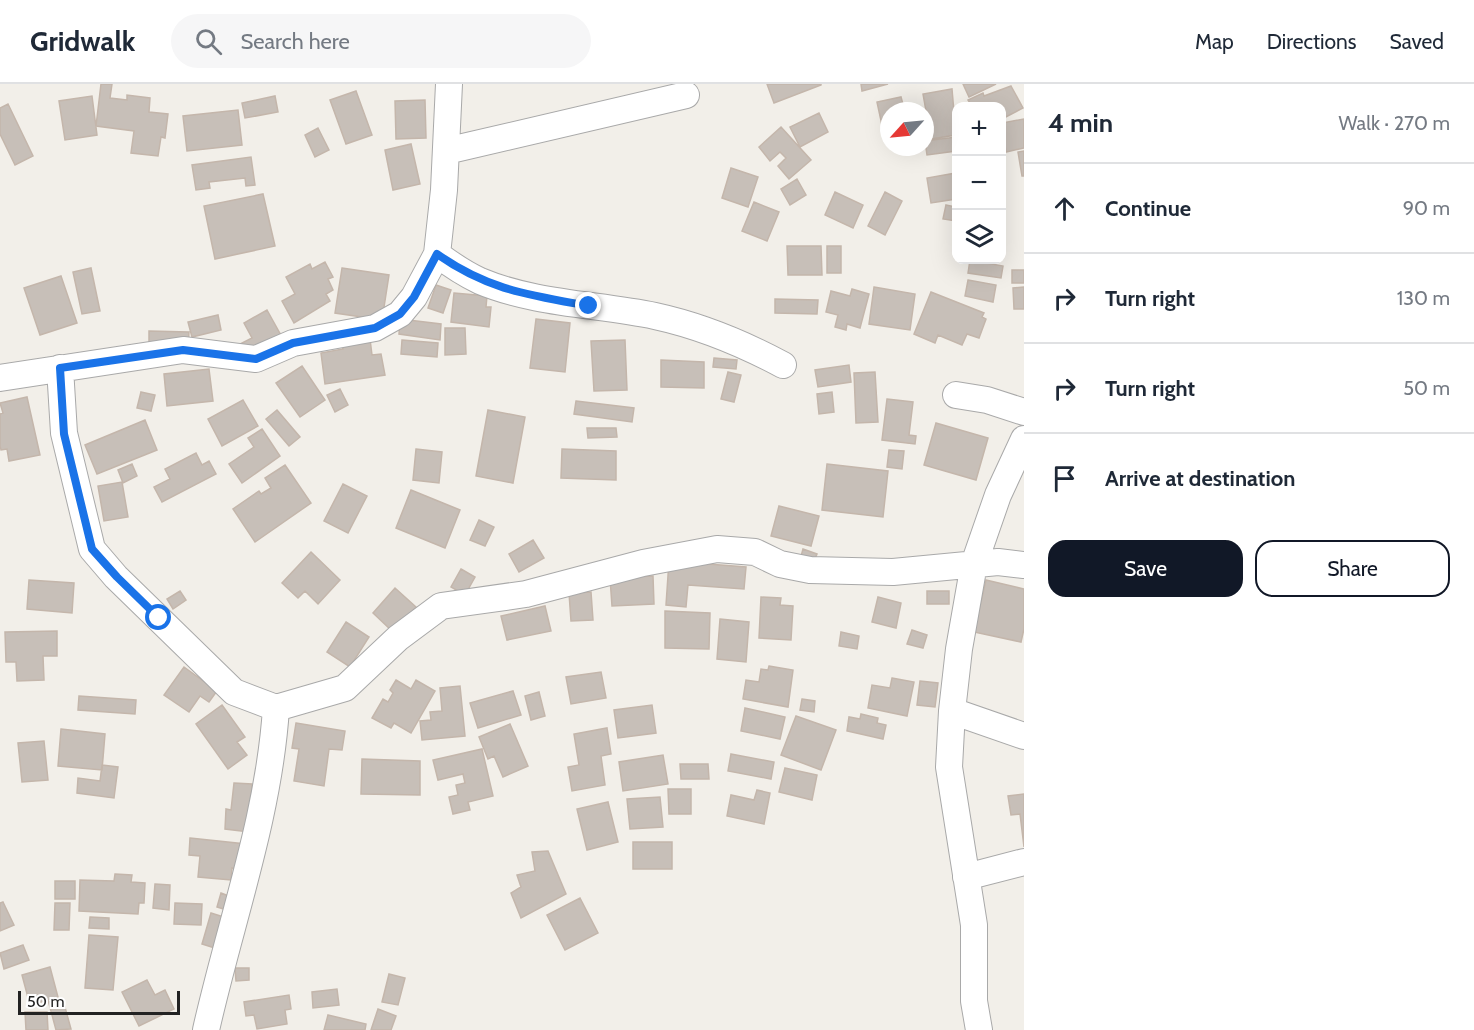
<!DOCTYPE html>
<html lang="en">
<head>
<meta charset="utf-8">
<style>
  :root { --surface:#fff; --page:#f6f6f7; --text:#1f2937; --muted:#747a83; --line:#e0e1e3; --accent:#111827 }
  body { margin:0; font-family:Cabin,sans-serif; background:var(--page); color:var(--text) }
  .controls { position:absolute; right:18px; top:18px; display:grid; overflow:hidden; border-radius:12px; box-shadow:0 6px 24px #0002 }
  .controls button { width:54px; height:54px; display:grid; place-items:center; padding:0; border:0; border-bottom:2px solid var(--line); background:var(--surface); color:var(--text); font:30px sans-serif }
  .compass { position:absolute; left:880px; top:18px; width:54px; height:54px; border-radius:50%; background:var(--surface); box-shadow:0 6px 24px #0002; rotate:243deg }
  .scale { position:absolute; left:18px; bottom:15px; width:162px; box-sizing:border-box; padding-left:6px; border:3px solid #222; border-top:0; font-size:16px; line-height:21px; white-space:nowrap; color:#222; -webkit-text-stroke:4px #fff; paint-order:stroke }
  .stop { position:absolute; width:18px; height:18px; margin:-14px; border:4px solid #1a73e8; border-radius:50%; background:#fff }
  .stop.end { background:#1a73e8; border-color:#fff; box-shadow:0 2px 6px #0008 }
  .list { margin:0; padding:0; list-style:none }
  h2 { display:flex; justify-content:space-between; align-items:center; height:78px; margin:0; padding:0 24px; font-size:26px }
  h2 small { font-size:20px; font-weight:400; color:var(--muted) }
  .list li { display:grid; grid-template-columns:39px 1fr auto; gap:18px; align-items:center; box-sizing:border-box; height:90px; padding:0 24px; border-top:2px solid var(--line) }
  .list b { display:block; font-size:22px; white-space:nowrap }
  .list em { font-size:20px; font-style:normal; color:var(--muted) }
  .actions { display:flex; gap:12px; padding:18px 24px }
  .actions a { flex:1; padding:14px 0; border:2px solid var(--accent); border-radius:18px; text-align:center; font-size:21px; color:var(--accent) }
  .actions .main { background:var(--accent); color:#fff }
  .icon { flex:none; width:33px; height:33px; fill:none; stroke:currentColor; stroke-width:2; stroke-linecap:round; stroke-linejoin:round }
  .map { position:relative; flex:none; width:1024px; height:946px; overflow:hidden }
  header { display:flex; align-items:center; gap:36px; box-sizing:border-box; height:84px; padding:0 30px; background:var(--surface); border-bottom:2px solid var(--line) }
  header strong { font-size:28px }
  nav { display:flex; gap:33px; margin-inline-start:auto; font-size:21px }
  .search { width:420px; height:54px; background:var(--page); display:flex; align-items:center; gap:15px; box-sizing:border-box; padding:0 21px; border-radius:33px; color:var(--muted); font-size:22px }
  main { display:flex }
  aside { flex:1; background:var(--surface) }
  .map>svg:first-child { display:block }
</style>
</head>
<body>
<header>
<strong>Gridwalk</strong>
<div class="search"><svg class="icon" aria-label="search" viewBox="0 0 24 24"><circle cx="10" cy="10" r="6"/><path d="M15 15l6 6"/></svg>Search here</div>
<nav><a>Map</a><a>Directions</a><a>Saved</a></nav>
</header>
<main>
<div class="map">
<svg width="1024" height="946" viewBox="0 0 1024 946">
  <rect width="100%" height="100%" fill="#f2efe9"/>
  <path fill="#c7bfb8" stroke="#c4b6ab" stroke-width="1.5" d="M101 0H112L110 14 127 16V11L150 14 149 28 168 30 165 54 161 53 158 72 131 69 134 47 96 42Z
    M767 0H821V1L774 19Z
    M861 0H888L862 7Z
    M963 0H996L969 13Z
    M1011 2 1023 24 1002 35V22H972L968 16 983 9 984 12Z
    M952 5 956 51 931 55 923 10Z
    M356 7 372 51 346 60 330 16Z
    M92 12 97 51 65 56 59 17Z
    M275 12 278 28 245 34 242 19Z
    M901 13 904 24 889 27V60H886L877 18Z
    M425 16 426 54 396 55 395 17Z
    M8 20 33 72 15 81 0 50V24Z
    M238 26 242 61 187 67 183 32Z
    M819 29 828 48 800 63 790 43Z
    M1024 35V64L1006 68 1002 39Z
    M781 43 811 76 789 95 778 82 786 74 780 68 770 77 759 63Z
    M318 44 329 66 315 73 305 51Z
    M956 53V67L927 71 925 57Z
    M411 60 420 100 393 106 385 66Z
    M1024 67V92H1022L1018 68Z
    M251 73 255 101 246 102 245 94 209 98 210 104 196 106 192 81Z
    M731 84 758 93 748 123 722 114Z
    M956 89V115L931 119 927 94Z
    M797 95 806 111 790 121 781 105Z
    M835 108 863 121 853 144 825 131Z
    M885 108 902 117 885 151 868 142Z
    M263 110 275 162 215 175 204 122Z
    M754 118 779 128 767 157 742 147Z
    M946 121 956 123V137L943 135Z
    M787 162H821L822 191H788Z
    M827 162H841V189H827Z
    M970 176 1003 182 1001 194 968 189Z
    M325 178 333 193 328 195 333 206 326 210 330 217 294 239 282 217 295 210 286 193 310 180 312 185Z
    M91 184 100 227 82 230 73 188Z
    M342 184 389 191 382 236 335 229Z
    M1012 186H1024V199H1012Z
    M61 192 77 239 40 251 24 204Z
    M968 196 996 201 993 218 965 212Z
    M436 201 451 206 443 229 428 224Z
    M874 203 915 210 910 246 869 240Z
    M1024 203V225H1014L1013 204Z
    M852 205 869 210 860 244 847 240 846 246 835 243 838 231 826 228 831 207 850 212Z
    M931 208 984 229 982 233 986 235 979 254 967 250 962 261 938 251 935 259 914 250Z
    M454 209 487 212 486 223H491L489 243 451 238Z
    M775 215 818 216 817 230 775 229Z
    M267 226 283 255 247 273 240 260 252 254 244 239Z
    M218 231 221 246 192 253 188 238Z
    M400 235 441 240 440 256 399 250Z
    M536 235 570 239 565 288 530 284Z
    M445 244H465L466 270 445 271Z
    M149 247 189 248 188 265 149 263Z
    M370 255 372 271 381 270 385 291 325 300 321 269 343 265 342 260Z
    M402 256 438 259 437 273 401 270Z
    M625 256 627 306 594 307 591 257Z
    M714 274 737 276 736 285 713 283Z
    M661 276 704 278V304L661 303Z
    M849 281 851 298 818 303 815 286Z
    M302 282 325 316 300 333 276 299Z
    M209 285 213 317 167 322 164 290Z
    M728 288 741 291 734 318 721 315Z
    M875 288 878 338 856 339 854 289Z
    M340 305 348 321 335 328 327 311Z
    M141 308 155 311 151 327 137 324Z
    M832 308 834 328 819 330 817 310Z
    M27 313 40 371 9 377 7 365 1 366 0 362V330L3 329 0 319Z
    M887 315 913 318 909 351 916 352 915 360 882 356Z
    M243 316 258 342 222 362 208 335Z
    M576 317 634 324 632 338 574 330Z
    M277 326 300 353 289 362 266 335Z
    M488 326 525 333 513 399 476 392Z
    M145 336 157 366 97 390 85 361Z
    M936 339 988 354 976 396 924 381Z
    M587 344H616L617 353 588 354Z
    M262 345 280 372 242 399 229 380 254 363 248 354Z
    M416 365 442 368 439 399 413 396Z
    M562 365 616 367V396L561 394Z
    M889 366 904 367 902 385 887 383Z
    M196 369 202 381 209 377 216 390 162 418 154 403 170 395 165 385Z
    M132 380 137 392 123 399 118 386Z
    M827 380 888 387 883 433 822 426Z
    M285 381 311 419 255 458 233 425 259 407 261 410 271 404 265 394Z
    M122 398 128 433 104 437 98 402Z
    M343 400 367 412 348 449 324 437Z
    M411 406 460 426 445 464 396 444Z
    M779 422 819 432 811 462 771 452Z
    M479 436 494 443 485 462 470 456Z
    M533 456 544 474 519 488 509 470Z
    M803 465 817 470 813 480 800 476Z
    M311 468 340 496 318 520 305 507 298 514 282 499Z
    M669 477 746 483 744 505 688 501 686 523 666 521Z
    M461 485 475 493 465 511 451 503Z
    M653 492 654 520 612 522 610 494Z
    M29 496 74 499 72 529 27 525Z
    M986 496 1024 505V545L1021 558 974 548Z
    M395 504 416 523 393 548 373 529Z
    M180 507 186 516 173 525 167 515Z
    M927 507H949V520H927Z
    M591 508 593 536 571 537 569 509Z
    M761 513 781 514 780 521 793 522 791 556 759 554Z
    M878 513 901 519 896 544 872 538Z
    M545 522 551 547 507 556 501 532Z
    M665 527 710 529 709 565 665 564Z
    M720 535 749 538 746 578 717 575Z
    M346 538 369 553 350 583 327 568Z
    M912 546 927 551 923 564 907 560Z
    M57 547V572H43L44 596 17 597 16 578H6L5 548Z
    M841 548 859 552 857 565 839 562Z
    M769 582 793 586 788 623 743 615 746 596 759 598 761 585 768 586Z
    M184 583 217 607 209 618 200 612 189 628 164 611Z
    M601 588 606 614 571 620 566 593Z
    M892 594 914 598 907 632 868 624 872 601 890 604Z
    M396 596 411 605 416 596 435 607 411 649 394 639 391 644 372 634 383 615 388 618 393 609 390 606Z
    M920 597 938 599 935 623 917 621Z
    M460 602 465 652 422 656 420 637 431 636 430 628 442 627 440 604Z
    M513 607 521 631 478 644 470 619Z
    M539 608 545 632 531 636 525 612Z
    M79 612 136 616 135 630 78 626Z
    M802 615 815 617 814 628 800 626Z
    M222 621 245 653 237 658 247 671 228 685 196 640Z
    M652 621 656 649 618 654 614 626Z
    M745 624 785 633 780 655 741 647Z
    M861 630 878 634 877 639 886 641 883 655 847 647 849 633 860 635Z
    M796 632 836 646 821 686 781 671Z
    M296 639 345 647 342 666 329 665 324 702 294 697 299 665 292 664Z
    M510 640 528 682 503 693 494 672 488 675 479 653Z
    M607 644 611 670 601 672 605 701 572 707 568 683 579 681 574 650Z
    M61 645 105 650 102 686 58 682Z
    M44 657 48 696 22 698 18 659Z
    M482 665 493 712 468 718 470 726 453 730 449 713 458 711 456 701 465 699 463 690 438 696 433 676Z
    M731 670 774 678 771 695 728 687Z
    M663 671 668 700 623 707 619 678Z
    M362 675 420 677V711L361 710Z
    M680 680H708L709 695H681Z
    M102 681 118 683 114 714 77 709 78 694 100 697Z
    M785 684 817 691 812 716 779 708Z
    M234 699 252 700 249 748 225 745 226 725 231 726Z
    M668 705H691V730H669Z
    M757 706 770 709 764 740 727 732 731 711 754 716Z
    M1024 710V763L1020 730 1011 731 1008 712Z
    M660 713 663 743 630 745 627 715Z
    M608 718 618 758 587 766 577 725Z
    M190 754 246 760 243 786 232 784 231 796 198 793 200 772 189 771Z
    M633 758H672V785H633Z
    M548 767 566 810 521 834 511 809 521 803 517 791 535 787 532 768Z
    M115 790 132 791 131 798 145 799 144 819H139L138 830 79 827 80 796 114 797Z
    M55 797H75V815H55Z
    M155 800 170 801 169 826 153 824Z
    M221 809 234 814 230 827 217 823Z
    M580 814 598 849 565 866 547 831Z
    M3 818 14 841 0 847V819Z
    M55 819H70L69 846H54Z
    M175 819 202 820 201 841 174 840Z
    M211 829 227 834 218 865 202 860Z
    M90 833 109 834V845L89 844Z
    M89 851 118 853 113 906 85 904Z
    M23 861 29 876 4 885 0 869Z
    M50 883 59 917 63 916 71 945 56 946 48 916 30 921 22 891Z
    M235 884H249V896L236 897Z
    M389 890 405 894 398 921 382 918Z
    M147 896 155 911 165 906 174 925 139 942 122 908Z
    M337 905 339 921 313 924 312 908Z
    M289 911 291 925 285 926 287 940 257 945 254 931 246 932 244 918Z
    M378 925 396 932 391 946H371Z
    M25 928H47L48 946H26Z
    M328 931 366 940 365 946H324Z"/>
  <g fill="none" stroke-linecap="round" stroke-linejoin="round">
    <defs>
      <path id="street" d="M446 67 686 11
        M437 170C450 180 465 190 480 197 535 220 597 220 655 232 701 242 742 259 783 281
        M60 284 64 349 92 465 116 493 234 608 276 624 345 604 398 554 441 522 526 510 643 479 717 465 755 468 780 480 810 486 893 488 998 478 1024 481
        M0 294 183 266 256 275 293 259 375 244 400 230 414 213 437 170 444 106 449 0
        M956 311 987 316 1024 328
        M952 627 1024 652
        M966 793 1024 778
        M206 946C230 839 269 734 276 624
        M979 946 974 917V841L949 683 952 627 959 565 974 480 998 411 1024 355"/>
    </defs>
    <use href="#street" stroke="#a9a9a9" stroke-width="28"/>
    <use href="#street" stroke="#fff" stroke-width="26"/>
  </g>
  <g fill="none" stroke-linecap="round" stroke-linejoin="round">
    <path stroke="#1a73e8" stroke-width="8" d="M159 534 117 493 92 465 64 350 60 284 183 266 256 275 293 259 375 244 400 230 414 213 437 170C488 206 529 211 589 222"/>
  </g>
</svg>
<div class="controls">
<button>+</button>
<button>−</button>
<button><svg class="icon" aria-label="layers" viewBox="0 0 24 24"><path d="M12 4l9 5-9 5-9-5zM3 14l9 5 9-5"/></svg></button>
</div>
<svg class="compass" viewBox="-18 -18 36 36"><path d="M0-13l5 13h-10z" fill="#e53935"/><path d="M0 13l5-13h-10z" fill="#747a83"/></svg>
<div class="scale">50 m</div>
<div class="stop" style="left:159px;top:534px"></div>
<div class="stop end" style="left:589px;top:222px"></div>
</div>
<aside>
<h2>4 min<small>Walk · 270 m</small></h2>
<ul class="list">
<li><svg class="icon" aria-label="ahead" viewBox="0 0 24 24"><path d="M12 20V5M6 11l6-6 6 6"/></svg><div><b>Continue</b></div><em>90 m</em></li>
<li><svg class="icon" aria-label="right" viewBox="0 0 24 24"><path d="M7 20v-9h11M14 6l5 5-5 5"/></svg><div><b>Turn right</b></div><em>130 m</em></li>
<li><svg class="icon" aria-label="right" viewBox="0 0 24 24"><path d="M7 20v-9h11M14 6l5 5-5 5"/></svg><div><b>Turn right</b></div><em>50 m</em></li>
<li><svg class="icon" aria-label="arrive" viewBox="0 0 24 24"><path d="M6 21V4h12l-3 4 3 4H6"/></svg><div><b>Arrive at destination</b></div></li>
</ul>
<div class="actions"><a class="main">Save</a><a>Share</a></div>
</aside>
</main>
</body>
</html>
